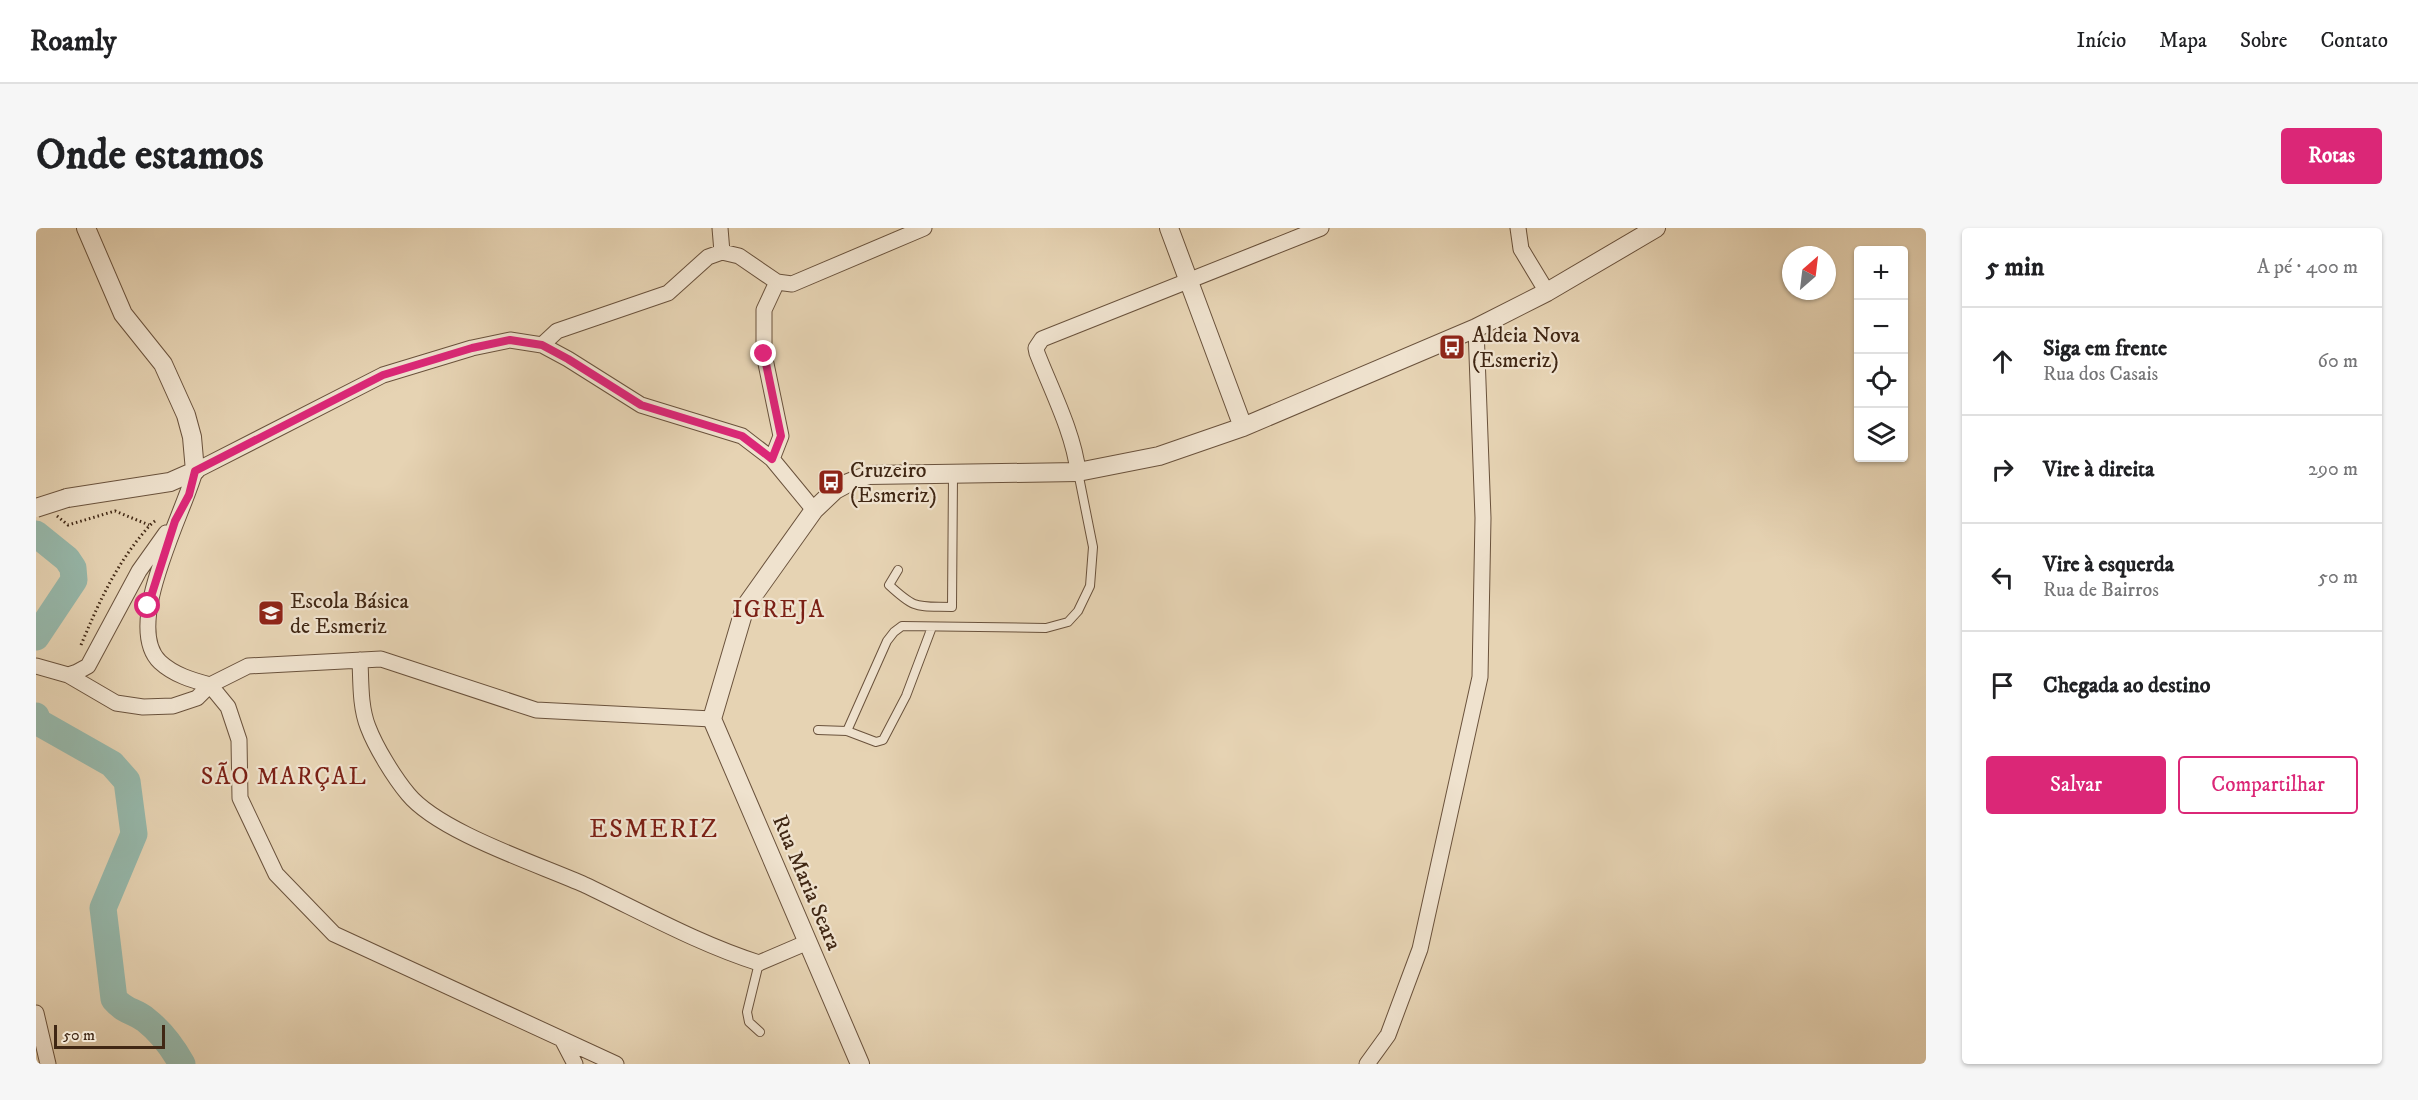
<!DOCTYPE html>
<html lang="pt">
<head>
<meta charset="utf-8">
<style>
  :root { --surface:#fff; --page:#f6f6f6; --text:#202124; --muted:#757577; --line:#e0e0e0; --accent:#db2777 }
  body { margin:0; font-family:"IM FELL DW Pica",serif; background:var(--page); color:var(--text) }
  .controls { position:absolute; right:18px; top:18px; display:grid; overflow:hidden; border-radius:6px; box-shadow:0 2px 4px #0004 }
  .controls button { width:54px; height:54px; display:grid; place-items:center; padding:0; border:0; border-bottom:2px solid var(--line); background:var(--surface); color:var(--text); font:30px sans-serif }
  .compass { position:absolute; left:1746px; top:18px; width:54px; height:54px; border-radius:50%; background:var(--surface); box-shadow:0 2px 4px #0004; rotate:28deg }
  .scale { position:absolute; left:18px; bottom:15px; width:111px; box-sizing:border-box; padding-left:6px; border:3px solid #402714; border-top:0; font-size:16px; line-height:21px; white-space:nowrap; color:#402714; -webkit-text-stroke:4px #efe2ce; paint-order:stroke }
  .stop { position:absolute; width:18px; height:18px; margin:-14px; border:4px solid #db2777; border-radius:50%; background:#fff }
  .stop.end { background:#db2777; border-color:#fff; box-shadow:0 2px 6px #0008 }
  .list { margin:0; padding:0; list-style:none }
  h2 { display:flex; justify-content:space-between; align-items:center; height:78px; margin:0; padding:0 24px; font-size:26px }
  h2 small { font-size:20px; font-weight:400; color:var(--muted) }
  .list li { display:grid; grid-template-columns:39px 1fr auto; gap:18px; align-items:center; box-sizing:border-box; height:108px; padding:0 24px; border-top:2px solid var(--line) }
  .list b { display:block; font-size:22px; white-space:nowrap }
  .list p { margin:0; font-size:20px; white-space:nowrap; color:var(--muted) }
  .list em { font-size:20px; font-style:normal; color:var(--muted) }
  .actions { display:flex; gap:12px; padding:18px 24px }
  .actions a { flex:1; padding:14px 0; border:2px solid var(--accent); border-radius:6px; text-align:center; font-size:21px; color:var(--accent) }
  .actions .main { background:var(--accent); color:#fff }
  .icon { flex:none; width:33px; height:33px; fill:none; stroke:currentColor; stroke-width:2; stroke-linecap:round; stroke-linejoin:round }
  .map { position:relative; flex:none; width:1890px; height:836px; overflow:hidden; border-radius:6px }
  header { display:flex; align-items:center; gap:36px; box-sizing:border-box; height:84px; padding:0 30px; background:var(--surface); border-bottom:2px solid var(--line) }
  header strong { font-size:28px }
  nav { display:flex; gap:33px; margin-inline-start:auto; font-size:21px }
  .intro { display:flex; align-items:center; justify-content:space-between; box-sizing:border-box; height:144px; padding:0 36px }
  h1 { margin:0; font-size:42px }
  .button { padding:15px 27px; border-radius:6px; background:var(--accent); color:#fff; font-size:21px; font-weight:700 }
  main { display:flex; gap:36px; padding:0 36px }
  aside { flex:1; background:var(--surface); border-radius:6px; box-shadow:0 2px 4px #0004 }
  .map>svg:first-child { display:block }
</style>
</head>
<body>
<header>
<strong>Roamly</strong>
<nav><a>Início</a><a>Mapa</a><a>Sobre</a><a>Contato</a></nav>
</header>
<div class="intro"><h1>Onde estamos</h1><a class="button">Rotas</a></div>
<main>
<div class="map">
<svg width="1890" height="836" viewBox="0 0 1890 836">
  <rect width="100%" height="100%" fill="#e6d3b3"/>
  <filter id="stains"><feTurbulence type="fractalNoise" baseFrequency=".00333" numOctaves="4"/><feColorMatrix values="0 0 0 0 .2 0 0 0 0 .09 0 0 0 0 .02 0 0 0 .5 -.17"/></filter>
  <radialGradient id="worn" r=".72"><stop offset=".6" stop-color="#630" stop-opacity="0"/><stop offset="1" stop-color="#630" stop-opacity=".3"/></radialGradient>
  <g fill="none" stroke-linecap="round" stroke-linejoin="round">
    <path stroke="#96b8ab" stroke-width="27" d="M0 306 31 331 37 340 38 352 0 409
      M0 488 2 494 76 536 91 553 98 606 67 680 78 771C90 785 98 782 110 792 124 803 137 820 146 836"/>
    <defs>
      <path id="service" d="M862 342 853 357C880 382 880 378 916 379L917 247
        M782 502 811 503 840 514 847 512 870 468 896 399
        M811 503 851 413 858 404 866 398 1010 400 1032 394 1042 383 1054 358 1057 319 1042 244
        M723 735 711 784 713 794 724 804"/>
      <path id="minor" d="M684 0 686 24
        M1482 0 1485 21 1511 64
        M506 117 521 103 632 65 672 29 686 24 703 28 741 54 756 56 888 0
        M736 231 745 208 728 126V82L741 54
        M1042 244C1038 206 1015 161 1001 125L1000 120 1006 111 1285 0
        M324 432C325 454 324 479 332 499 340 520 358 549 372 566 403 604 502 636 549 657 606 684 663 716 723 735L772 714
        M0 438 32 447 80 475 107 479 137 478 161 470 174 457 212 438 345 431 500 482 676 491
        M32 447 41 444 52 438 103 343 130 305
        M174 457C156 452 138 447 124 434 86 398 148 285 159 243L347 147 436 120 474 112 506 117 532 131 605 177 706 208 736 231 778 282
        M174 457 192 479 203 512 204 570 240 646 298 706 580 836
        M0 785 12 836
        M527 813 539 836
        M1331 836 1352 807 1384 721 1444 449 1447 290 1440 100"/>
      <path id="tertiary" d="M1133 0 1207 199
        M31 270 134 254 159 243 156 209 150 187 127 136 87 86 50 0
        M824 836 676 491 709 379 778 282 799 262 812 255 832 247 1042 244 1123 228 1207 199 1440 100 1511 64 1620 0"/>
    </defs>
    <use href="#service" stroke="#6a523c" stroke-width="10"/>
    <use href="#minor" stroke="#6a523c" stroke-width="17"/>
    <use href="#tertiary" stroke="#6a523c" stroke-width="20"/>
    <path stroke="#402714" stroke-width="3" stroke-dasharray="1.5 3" stroke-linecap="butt" d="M21 288 32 297 79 283 113 297
      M45 417C61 379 75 347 100 314 106 307 111 299 119 293"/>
    <use href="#service" stroke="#efe2ce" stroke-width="8"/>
    <use href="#minor" stroke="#efe2ce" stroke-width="15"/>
    <use href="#tertiary" stroke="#efe2ce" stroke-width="18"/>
    <defs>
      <path id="tertiary-bridge" d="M0 280 31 270"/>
    </defs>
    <use href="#tertiary-bridge" stroke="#6a523c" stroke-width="20" stroke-linecap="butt"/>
    <use href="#tertiary-bridge" stroke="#efe2ce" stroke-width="18"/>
  </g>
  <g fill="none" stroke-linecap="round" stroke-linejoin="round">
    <path stroke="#db2777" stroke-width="8" d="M112 378 139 293 153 267 159 243 347 147 436 120 474 112 506 117 532 131 605 177 706 208 736 231 745 208 728 126"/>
  </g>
  <defs>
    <symbol id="bus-square" viewBox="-11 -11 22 22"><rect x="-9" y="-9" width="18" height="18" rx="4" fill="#8f2418" stroke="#efe2ce"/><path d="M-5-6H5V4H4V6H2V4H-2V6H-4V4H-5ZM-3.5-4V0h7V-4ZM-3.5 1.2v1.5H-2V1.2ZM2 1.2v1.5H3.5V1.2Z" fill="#fff"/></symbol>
    <symbol id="school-square" viewBox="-11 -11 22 22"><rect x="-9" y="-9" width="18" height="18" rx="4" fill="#8f2418" stroke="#efe2ce"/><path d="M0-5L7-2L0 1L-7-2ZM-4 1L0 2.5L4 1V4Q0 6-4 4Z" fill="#fff"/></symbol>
  </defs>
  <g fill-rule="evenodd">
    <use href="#bus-square" x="1401" y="104" width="30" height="30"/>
    <use href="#bus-square" x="780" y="239" width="30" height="30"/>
    <use href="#school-square" x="220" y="370" width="30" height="30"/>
  </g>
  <g text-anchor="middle" stroke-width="4.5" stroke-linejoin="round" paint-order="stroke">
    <g font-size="22" fill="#402714" stroke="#efe2ce" text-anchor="start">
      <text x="1436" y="114">Aldeia Nova<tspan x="1436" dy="25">(Esmeriz)</tspan></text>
      <text x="814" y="249">Cruzeiro<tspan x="814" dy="25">(Esmeriz)</tspan></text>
      <text x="254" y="380">Escola Básica<tspan x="254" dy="25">de Esmeriz</tspan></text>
    </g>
    <g font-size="22" fill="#402714" stroke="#efe2ce">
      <text transform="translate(772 654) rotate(67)" y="8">Rua Maria Seara</text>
    </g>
    <g font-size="24" letter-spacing="1.5" fill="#7a1f14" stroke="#efe2ce">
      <text x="743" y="389">IGREJA</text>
      <text x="248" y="556">SÃO MARÇAL</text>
    </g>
    <g font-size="26" letter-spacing="1.5" fill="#7a1f14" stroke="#efe2ce">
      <text x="618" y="609">ESMERIZ</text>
    </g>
  </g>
  <rect width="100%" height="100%" filter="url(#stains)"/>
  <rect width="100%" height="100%" fill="url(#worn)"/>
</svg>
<div class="controls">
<button>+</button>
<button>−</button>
<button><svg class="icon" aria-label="locate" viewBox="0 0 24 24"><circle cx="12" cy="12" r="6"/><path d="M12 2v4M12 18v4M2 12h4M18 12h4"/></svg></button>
<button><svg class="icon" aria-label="layers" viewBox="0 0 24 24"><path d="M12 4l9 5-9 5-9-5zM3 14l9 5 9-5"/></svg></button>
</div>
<svg class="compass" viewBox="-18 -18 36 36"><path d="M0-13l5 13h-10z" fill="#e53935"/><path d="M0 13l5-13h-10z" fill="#757577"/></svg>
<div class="scale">50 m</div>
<div class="stop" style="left:112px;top:378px"></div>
<div class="stop end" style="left:728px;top:126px"></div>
</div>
<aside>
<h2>5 min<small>A pé · 400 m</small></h2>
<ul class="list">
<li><svg class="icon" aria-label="ahead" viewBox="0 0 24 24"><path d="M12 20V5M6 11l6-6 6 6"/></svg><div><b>Siga em frente</b><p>Rua dos Casais</p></div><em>60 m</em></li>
<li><svg class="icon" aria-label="right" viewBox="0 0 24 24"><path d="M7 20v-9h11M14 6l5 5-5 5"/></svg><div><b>Vire à direita</b></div><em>290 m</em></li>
<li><svg class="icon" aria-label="left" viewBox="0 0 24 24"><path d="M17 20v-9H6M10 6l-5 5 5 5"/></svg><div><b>Vire à esquerda</b><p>Rua de Bairros</p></div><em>50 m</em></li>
<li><svg class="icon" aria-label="arrive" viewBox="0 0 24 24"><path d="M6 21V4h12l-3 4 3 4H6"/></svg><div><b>Chegada ao destino</b></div></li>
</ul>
<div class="actions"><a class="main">Salvar</a><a>Compartilhar</a></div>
</aside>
</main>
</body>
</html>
